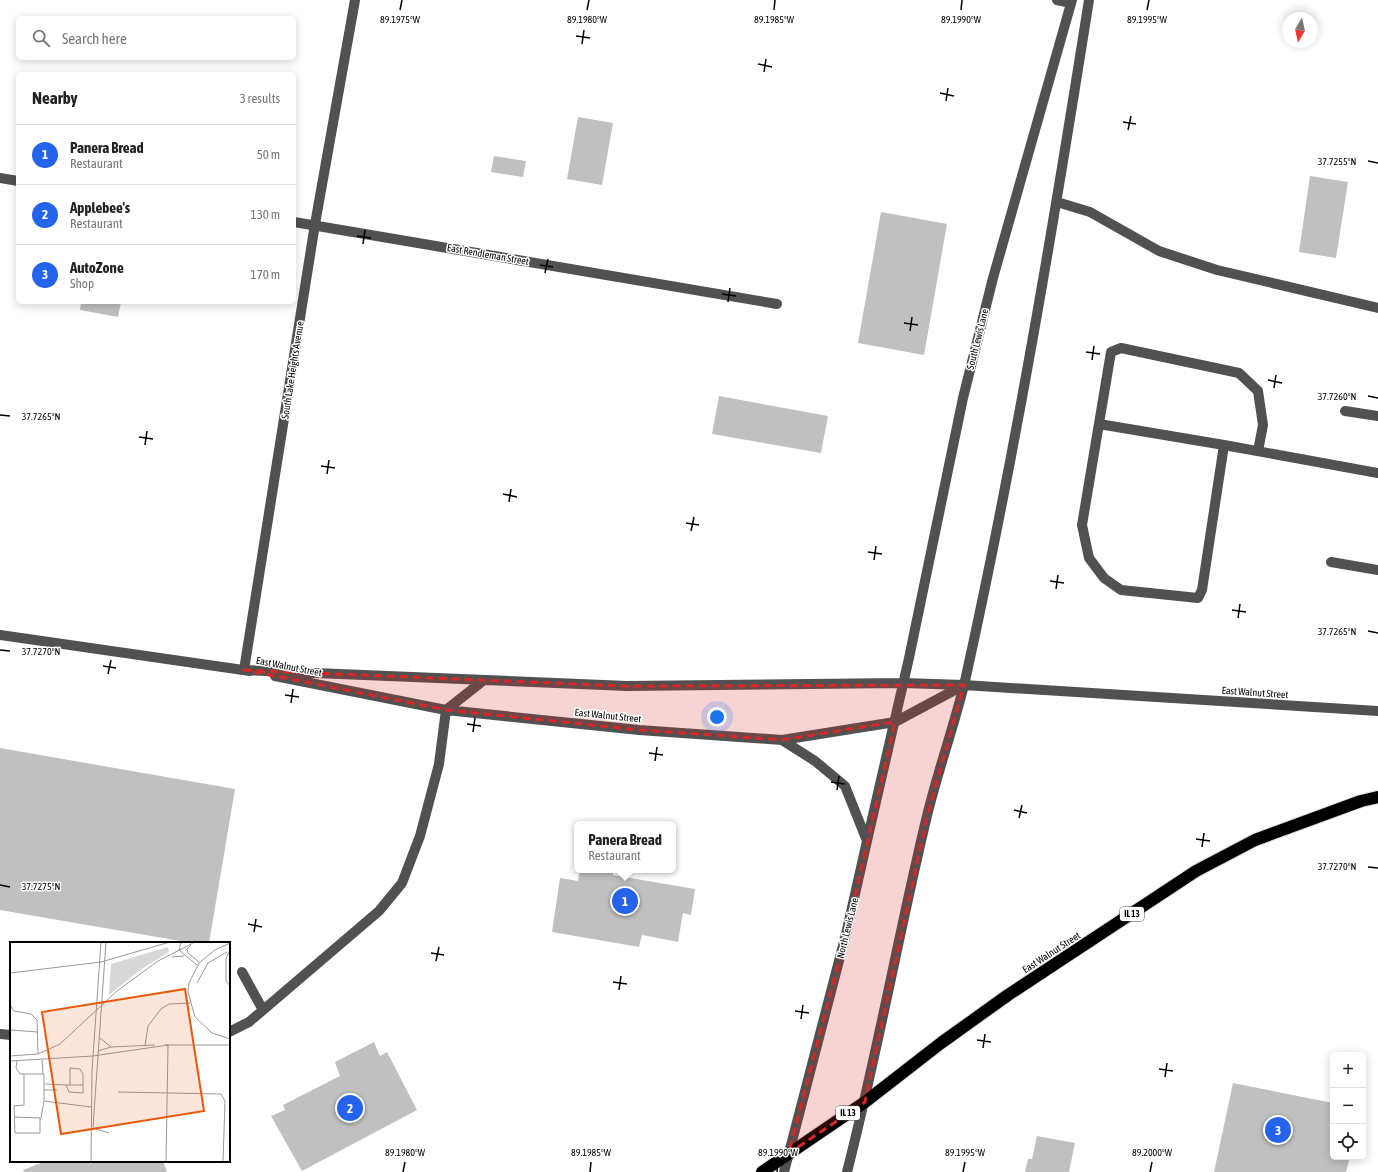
<!DOCTYPE html>
<html lang="en">
<head>
<meta charset="utf-8">
<style>
  :root { --surface:#fff; --page:#f2f2f2; --text:#222; --muted:#767676; --line:#e0e0e0; --accent:#2563eb }
  body { margin:0; font-family:"Asap Condensed",sans-serif; background:var(--page); color:var(--text) }
  .controls { position:absolute; right:12px; bottom:12px; display:grid; overflow:hidden; border-radius:6px; box-shadow:0 2px 10px #0003 }
  .controls button { width:36px; height:36px; display:grid; place-items:center; padding:0; border:0; border-bottom:1px solid var(--line); background:var(--surface); color:var(--text); font:20px sans-serif }
  .compass { position:absolute; left:1282px; top:12px; width:36px; height:36px; border-radius:50%; background:var(--surface); box-shadow:0 2px 10px #0003; rotate:189deg }
  .you { position:absolute; left:717px; top:717px; width:14px; height:14px; margin:-10px; border:3px solid #fff; border-radius:50%; background:#1a73e8; box-shadow:0 0 0 6px #1a73e833 }
  .badge { display:grid; place-items:center; width:26px; height:26px; border-radius:50%; background:var(--accent); color:#fff; font-size:13px; font-weight:700 }
  .pin { position:absolute; translate:-50% -50%; border:2px solid #fff; box-shadow:0 1px 4px #0006 }
  .popup { position:absolute; left:574px; top:821px; width:102px; height:52px; box-sizing:border-box; display:grid; place-content:center; border-radius:6px; background:var(--surface); filter:drop-shadow(0 1px 3px #0005); font-size:13px; white-space:nowrap; color:var(--muted) }
  .popup b { font-size:15px; color:var(--text) }
  .popup::after { content:''; position:absolute; left:50%; top:100%; margin-left:-8px; border:8px solid transparent; border-top-color:var(--surface) }
  .list { margin:0; padding:0; list-style:none }
  h2 { display:flex; justify-content:space-between; align-items:center; height:52px; margin:0; padding:0 16px; font-size:17px }
  h2 small { font-size:13px; font-weight:400; color:var(--muted) }
  .list li { display:grid; grid-template-columns:26px 1fr auto; gap:12px; align-items:center; box-sizing:border-box; height:60px; padding:0 16px; border-top:1px solid var(--line) }
  .list b { display:block; font-size:15px; white-space:nowrap }
  .list p { margin:0; font-size:13px; white-space:nowrap; color:var(--muted) }
  .list em { font-size:13px; font-style:normal; color:var(--muted) }
  .icon { flex:none; width:22px; height:22px; fill:none; stroke:currentColor; stroke-width:2; stroke-linecap:round; stroke-linejoin:round }
  .map { position:relative; flex:none; width:1378px; height:1172px; overflow:hidden }
  .search { position:absolute; background:var(--surface); box-shadow:0 2px 10px #0003; left:16px; top:16px; width:280px; height:44px; display:flex; align-items:center; gap:10px; box-sizing:border-box; padding:0 14px; border-radius:6px; color:var(--muted); font-size:15px }
  .panel { position:absolute; background:var(--surface); box-shadow:0 2px 10px #0003; left:16px; top:72px; width:280px; height:232px; border-radius:6px }
  .map>svg:first-child { display:block }
</style>
</head>
<body>
<div class="map">
<svg width="1378" height="1172" viewBox="0 0 1378 1172">
  <rect width="100%" height="100%" fill="#fff"/>
  <path fill="#c0c0c0" d="M578 117 613 123 602 185 567 179Z
    M494 156 526 161 523 177 491 172Z
    M1310 176 1348 182 1336 258 1299 252Z
    M881 212 947 224 924 355 858 343Z
    M81 302H121L118 317 80 310Z
    M719 396 828 416 821 453 712 434Z
    M0 748 235 789 209 943H192L0 910Z
    M580 870H613V875L695 889 691 915 683 913 678 942 642 935 639 947 552 932 560 878 578 881Z
    M374 1042 380 1056 387 1052 417 1110 302 1171 271 1116 285 1110 283 1105 340 1076 335 1062Z
    M1233 1083 1333 1103V1157H1350L1346 1172H1214Z
    M1037 1136 1075 1143 1069 1172H1025L1028 1159H1032Z
    M46 1161H163L167 1172H24L23 1170Z"/>
  <g fill="none" stroke-linecap="round" stroke-linejoin="round">
    <defs>
      <path id="highway" d="M762 1172 865 1102 941 1043 1008 995 1196 871 1255 840 1361 801 1378 797"/>
    </defs>
    <use href="#highway" stroke="#dbdbdb" stroke-width="14"/>
    <path stroke="#515151" stroke-width="10" d="M1057 0 1071 3
      M0 178 18 181
      M1057 202 1090 212 1159 251 1217 270 1378 308
      M294 222 777 304
      M1345 411 1378 416
      M1099 424 1224 445
      M1258 451 1263 425 1258 391 1239 373 1121 348 1111 352 1082 525 1089 558 1104 578 1121 590 1198 598 1202 590 1224 445 1378 473
      M1331 562 1378 570
      M0 635 250 671
      M244 670 627 686 903 683 964 685 1378 711
      M244 670 315 224 355 0
      M275 676 446 710 639 730 782 740 895 722 964 685
      M782 740 815 761 845 786 867 841
      M242 972 263 1010
      M229 1032 249 1022 379 911 402 883 420 836 439 764 446 710 484 680
      M0 1034 11 1035
      M784 1172 846 934 867 841 909 658 963 398 993 278 1072 0
      M847 1172C877 1055 898 937 926 820 937 773 954 727 965 681 1015 455 1053 228 1089 0"/>
    <use href="#highway" stroke="#000" stroke-width="12"/>
  </g>
  <path fill="#d62828" fill-opacity="0.2" stroke="#d62828" stroke-width="3" stroke-dasharray="8 5" stroke-linejoin="round" d="M244 670 627 686 964 685 927 818 865 1102 788 1154 846 934 895 722 782 740 639 730 446 710Z"/>
  <path fill="none" stroke="#000" stroke-width="1.5" d="M400 10 402 0M587 10 589 0M774 10 775 0M961 10 962 0M1147 10 1149 0M576 36 590 38M582 44 584 30M758 64 772 67M764 72 766 59M940 93 954 96M946 101 948 88M1123 122 1136 124M1128 130 1131 116M1368 161 1378 163M357 236 371 238M363 244 365 230M540 265 553 267M545 273 548 259M722 294 736 296M728 302 730 288M904 323 918 325M910 331 912 317M1086 352 1100 354M1092 360 1094 346M1268 380 1282 383M1274 388 1276 375M1368 396 1378 398M0 415 10 416M139 437 153 439M145 445 147 431M321 466 335 468M327 474 329 460M503 494 517 497M509 502 511 489M686 523 699 525M691 531 694 517M868 552 882 554M874 560 876 546M1050 581 1064 583M1056 589 1058 575M1232 610 1246 612M1238 618 1240 604M1368 631 1378 633M0 650 10 651M103 666 116 668M108 674 111 660M285 695 299 697M291 703 293 689M467 724 481 726M473 732 475 718M649 753 663 755M655 761 657 747M831 782 845 784M837 790 839 776M1014 810 1027 813M1019 818 1022 805M1196 839 1210 841M1202 847 1204 833M1368 867 1378 868M0 885 10 887M248 924 262 927M254 932 256 919M431 953 444 955M436 961 439 947M613 982 627 984M619 990 621 976M795 1011 809 1013M801 1019 803 1005M977 1040 991 1042M983 1048 985 1034M1159 1069 1173 1071M1165 1077 1167 1063M403 1172 405 1162M590 1172 591 1162M777 1172 778 1162M963 1172 965 1162M1150 1172 1152 1162"/>
  <g text-anchor="middle" stroke-width="3" stroke-linejoin="round" paint-order="stroke">
    <g fill="#fff" stroke="#4c4c4c" stroke-width="1">
      <rect x="1120" y="907" width="24" height="14" rx="3"/>
      <rect x="836" y="1106" width="24" height="14" rx="3"/>
    </g>
    <g font-size="9" font-weight="bold" fill="#000">
      <text x="1132" y="917">IL 13</text>
      <text x="848" y="1116">IL 13</text>
    </g>
    <g font-size="10" fill="#000" stroke="#fff">
      <text transform="translate(488 254) rotate(10)" y="4">East Rendleman Street</text>
      <text transform="translate(977 339) rotate(-76)" y="4">South Lewis Lane</text>
      <text transform="translate(292 370) rotate(-81)" y="4">South Lake Heights Avenue</text>
      <text transform="translate(289 666) rotate(11)" y="4">East Walnut Street</text>
      <text transform="translate(1255 692) rotate(4)" y="4">East Walnut Street</text>
      <text transform="translate(608 715) rotate(6)" y="4">East Walnut Street</text>
      <text transform="translate(847 928) rotate(-76)" y="4">North Lewis Lane</text>
      <text transform="translate(1051 952) rotate(-33)" y="4">East Walnut Street</text>
    </g>
  </g>
  <g transform="translate(10 942)">
    <rect width="220" height="220" fill="#fff"/>
    <path d="M158 5 159 10 130 28 99 53 101 22Z" fill="#d8d8d8"/>
    <path fill="none" stroke="#999" stroke-width="1" d="M171 0 169 8 187 23M220 1 205 8 189 21 179 41 178 50 185 75 202 91 220 97M181 3 177 7 178 11 189 20M220 7 216 17V39L220 44M162 15 174 14M0 31 91 20 160 0M187 41 198 21 217 10M0 63 4 69 21 72 27 78 28 112M0 88 28 90M90 96 101 105M155 103H220M135 104 138 84 151 67 159 62 180 61M88 109 101 105 145 103M0 114 28 112 50 102 107 49 148 19 185 0M32 118 33 132M0 119 83 114 158 103M35 142 56 143H60V126L70 127 73 132V151L59 150 56 143M60 143H73M34 148H47M108 150 211 152 215 159 213 220M34 159 81 165M14 163 4 164 5 191H30V176M14 163V132M4 175 31 176 34 159V132H10L6 126 7 119M83 185 96 0M83 186 99 191M81 220 82 129 91 0M156 220 158 103"/>
    <path fill="#e8590c" fill-opacity="0.15" stroke="#e8590c" stroke-width="2" d="M175 47 194 169 51 192 32 70Z"/>
    <rect width="220" height="220" fill="none" stroke="#000" stroke-width="2"/>
  </g>
  <g font-size="10" text-anchor="middle" fill="#000" stroke="#fff" stroke-width="3" stroke-linejoin="round" paint-order="stroke">
    <text x="400" y="23">89.1975°W</text>
    <text x="587" y="23">89.1980°W</text>
    <text x="774" y="23">89.1985°W</text>
    <text x="961" y="23">89.1990°W</text>
    <text x="1147" y="23">89.1995°W</text>
    <text x="1337" y="165">37.7255°N</text>
    <text x="1337" y="400">37.7260°N</text>
    <text x="41" y="420">37.7265°N</text>
    <text x="1337" y="635">37.7265°N</text>
    <text x="41" y="655">37.7270°N</text>
    <text x="1337" y="870">37.7270°N</text>
    <text x="41" y="890">37.7275°N</text>
    <text x="405" y="1156">89.1980°W</text>
    <text x="591" y="1156">89.1985°W</text>
    <text x="778" y="1156">89.1990°W</text>
    <text x="965" y="1156">89.1995°W</text>
    <text x="1152" y="1156">89.2000°W</text>
  </g>
</svg>
<div class="controls">
<button>+</button>
<button>−</button>
<button><svg class="icon" aria-label="locate" viewBox="0 0 24 24"><circle cx="12" cy="12" r="6"/><path d="M12 2v4M12 18v4M2 12h4M18 12h4"/></svg></button>
</div>
<svg class="compass" viewBox="-18 -18 36 36"><path d="M0-13l5 13h-10z" fill="#e53935"/><path d="M0 13l5-13h-10z" fill="#767676"/></svg>
<div class="you"></div>
<div class="pin badge" style="left:625px;top:901px">1</div>
<div class="popup"><b>Panera Bread</b>Restaurant</div>
<div class="pin badge" style="left:350px;top:1108px">2</div>
<div class="pin badge" style="left:1278px;top:1130px">3</div>
<div class="search"><svg class="icon" aria-label="search" viewBox="0 0 24 24"><circle cx="10" cy="10" r="6"/><path d="M15 15l6 6"/></svg>Search here</div>
<section class="panel">
<h2>Nearby<small>3 results</small></h2>
<ul class="list">
<li><span class="badge">1</span><div><b>Panera Bread</b><p>Restaurant</p></div><em>50 m</em></li>
<li><span class="badge">2</span><div><b>Applebee's</b><p>Restaurant</p></div><em>130 m</em></li>
<li><span class="badge">3</span><div><b>AutoZone</b><p>Shop</p></div><em>170 m</em></li>
</ul>
</section>
</div>
</body>
</html>
